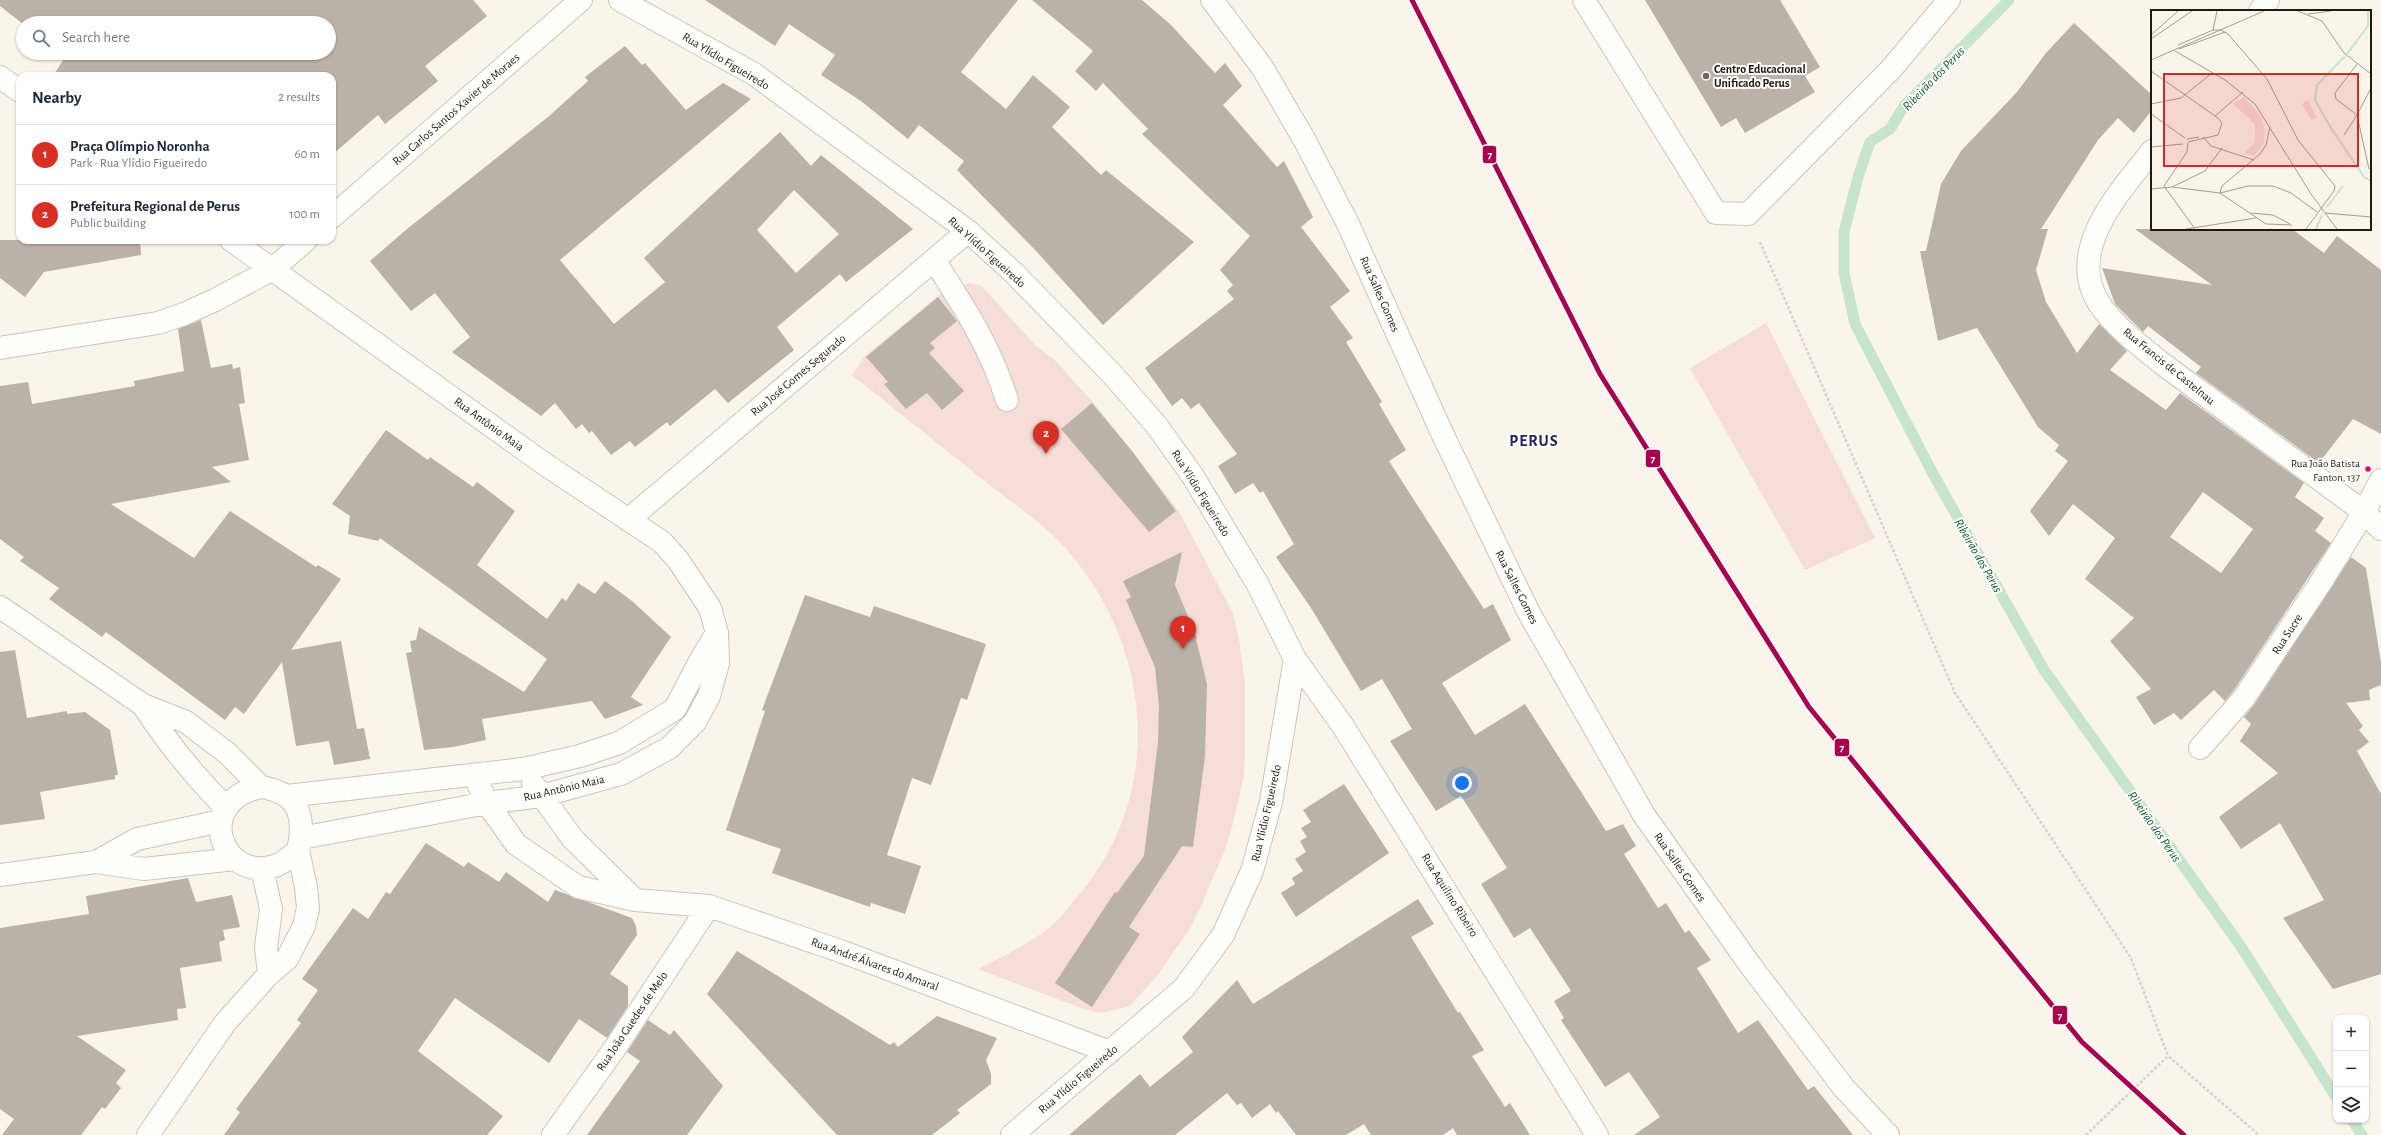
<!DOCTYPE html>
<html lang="en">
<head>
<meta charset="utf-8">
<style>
  :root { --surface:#fff; --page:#f6f6f7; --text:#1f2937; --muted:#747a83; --line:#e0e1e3; --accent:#d93025 }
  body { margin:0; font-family:"Alegreya Sans",sans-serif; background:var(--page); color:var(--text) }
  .controls { position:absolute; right:12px; bottom:12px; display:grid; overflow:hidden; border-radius:8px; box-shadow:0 1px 3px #0004 }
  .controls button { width:36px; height:36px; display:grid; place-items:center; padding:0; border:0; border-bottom:1px solid var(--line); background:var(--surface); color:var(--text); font:20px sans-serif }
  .you { position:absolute; left:1462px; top:783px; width:14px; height:14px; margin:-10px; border:3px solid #fff; border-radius:50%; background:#1a73e8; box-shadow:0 0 0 6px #1a73e833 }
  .badge { display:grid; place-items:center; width:26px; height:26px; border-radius:50%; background:var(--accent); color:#fff; font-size:13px; font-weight:700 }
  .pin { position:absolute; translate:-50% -33px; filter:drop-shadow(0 1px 2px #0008) }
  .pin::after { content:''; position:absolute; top:21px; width:14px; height:12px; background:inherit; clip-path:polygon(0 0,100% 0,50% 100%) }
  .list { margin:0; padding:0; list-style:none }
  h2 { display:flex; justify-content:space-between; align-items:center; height:52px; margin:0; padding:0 16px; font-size:17px }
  h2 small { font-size:13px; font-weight:400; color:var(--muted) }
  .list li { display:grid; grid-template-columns:26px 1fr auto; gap:12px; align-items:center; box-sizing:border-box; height:60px; padding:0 16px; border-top:1px solid var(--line) }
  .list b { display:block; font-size:15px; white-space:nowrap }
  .list p { margin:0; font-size:13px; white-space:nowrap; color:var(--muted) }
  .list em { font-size:13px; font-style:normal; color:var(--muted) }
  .icon { flex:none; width:22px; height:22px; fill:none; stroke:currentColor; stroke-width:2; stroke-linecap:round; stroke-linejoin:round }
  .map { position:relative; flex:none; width:2381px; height:1135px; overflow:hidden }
  .search { position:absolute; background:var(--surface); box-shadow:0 1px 3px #0004; left:16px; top:16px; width:320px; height:44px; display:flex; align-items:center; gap:10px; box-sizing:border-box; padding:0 14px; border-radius:22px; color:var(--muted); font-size:15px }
  .panel { position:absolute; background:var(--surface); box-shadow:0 1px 3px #0004; left:16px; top:72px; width:320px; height:172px; border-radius:12px }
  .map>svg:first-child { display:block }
</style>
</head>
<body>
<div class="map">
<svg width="2381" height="1135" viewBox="0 0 2381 1135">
  <rect width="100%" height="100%" fill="#f9f5eb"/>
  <path fill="#f6ddd8" d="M970 283 982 286 1036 346 1055 360 1097 407 1178 510 1233 613 1239 639 1245 685V750L1244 776 1232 827 1224 852 1201 906 1191 927 1156 977 1130 1006 1101 1013 1081 1008 978 969C1002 957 1027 945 1049 928 1062 918 1072 902 1083 890 1165 788 1151 647 1068 551 1048 527 1020 509 996 490 948 452 900 413 852 375L865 356 939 295 953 288Z
    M1766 323 1875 538 1805 570 1690 368Z"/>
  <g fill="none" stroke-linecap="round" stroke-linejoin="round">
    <path stroke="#c7e5cc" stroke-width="11" d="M2009 0 1905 105 1890 129 1870 142 1858 177 1844 232V273L1855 324 1932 472 2044 670 2242 948 2336 1097
      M2352 1120 2362 1135"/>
  </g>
  <path fill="#bab1a7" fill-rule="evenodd" d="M0 0H473L487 16 425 66 438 81 385 124 378 115 332 155V76H53L65 57 60 53H329V23L23 24 0 6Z
    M705 0H1018L961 72 1006 109 1033 75 1070 107 1052 127 1101 175 1106 170 1194 242 1103 325 1037 252 957 170 964 161 919 125 908 139 861 101 821 75 835 55 789 24 775 46Z
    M1032 0H1142L1170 24 1215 73 1225 63 1242 86 1223 105 1277 167 1284 161 1313 217 1301 227 1350 291 1330 307 1353 338 1346 342 1382 402 1379 404 1406 450 1389 461 1484 609 1493 604 1511 640 1442 683 1475 735 1525 704 1606 831 1623 824 1636 846 1624 854 1658 908 1666 903 1685 933 1689 930 1711 960 1697 968 1738 1033 1758 1020 1808 1090 1814 1086 1853 1135H1634L1660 1117 1629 1072 1605 1087 1561 1020 1564 1018 1554 1001 1571 991 1530 928 1514 938 1481 884 1507 868 1461 796 1436 811 1390 741 1412 729 1382 679 1361 691 1311 608 1276 557 1294 544 1263 491 1260 493 1253 483 1235 494 1218 466 1237 454 1199 403 1191 409 1182 398 1172 406 1145 368 1234 299 1227 291 1233 285 1220 270 1250 236 1142 134 1148 129 1103 83 1096 91 1075 71 1093 51Z
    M1645 0H1780L1820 67 1805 76 1815 92 1745 133 1736 118 1721 127Z
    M2074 23 2152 95V110L2134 133 2118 118 2098 140 2041 229H2048L2036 270 2046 302 2077 353 2099 324 2127 351 2110 370 2166 410 2180 393 2304 483 2295 497 2324 518 2315 531 2331 543 2234 690 2225 701 2214 690 2181 720 2174 713 2154 725 2136 697 2151 689 2110 641 2134 618 2085 579 2115 538 2073 504 2049 536 2030 511 2068 461 2055 451 2059 445 2038 427 1977 328 1938 341 1920 251H1926L1941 184 1961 151 2017 92 2046 53ZM2203 492 2253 529 2221 573 2170 537Z
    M625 46 642 65 645 63 686 110 723 83 751 99 560 260 614 324 665 282 644 258 780 132 811 166 821 155 913 229 846 282 840 274 777 327 794 350 728 403 715 389 670 426 667 422 635 447 630 441 611 455 592 431 589 433 582 424 576 429 555 403 541 416 452 352 470 337 435 293 411 311 370 261 407 229 548 117 588 81 585 77ZM794 190 839 234 796 273 757 230Z
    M2135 229H2292L2324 253 2337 236 2381 270V434L2353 419 2319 463 2196 373 2201 367 2148 326 2143 332 2115 304 2102 268 2212 285Z
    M0 240H140L141 255 44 272 25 297 0 278Z
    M938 297 957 321 930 343 935 348 929 353 964 391 942 410 927 393 906 409 884 384 888 382 866 357Z
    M201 320 211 368 232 364 233 369 240 367 245 403 239 404 249 460 212 467 231 482 111 504 194 558 230 511 316 567 318 565 341 579 291 650 341 641 357 729 364 728 370 759 334 765 329 741 296 746 282 662 244 714 235 707 225 720 106 632 102 637 49 599 59 588 20 561 24 557 0 539V386L28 382 32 404 135 386 134 381 184 371 178 329Z
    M1092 403 1132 451 1176 511 1149 532 1061 429Z
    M386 430 428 460 430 457 473 487 477 482 515 511 477 565 547 619 562 598 566 601 578 583 595 594 605 581 632 601 671 637 631 697 643 705 605 719 592 701 482 719 486 740 453 747 424 750 406 653 412 652 410 641 416 640 419 627 524 692 547 659 380 538 378 541 348 534 350 516 332 504Z
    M1182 552 1175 585 1197 638 1196 639 1207 684 1205 756 1193 847 1182 846 1129 927 1140 934 1092 1007 1055 983 1115 892 1117 893 1144 856 1158 742 1159 706 1155 667 1126 600 1131 597 1123 581Z
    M2351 557 2366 568 2381 663V685L2369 690 2370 700 2346 703 2363 726 2359 730 2369 742 2357 751 2381 794V974L2333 989 2283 918 2324 900 2280 823 2241 849 2219 817 2278 773 2240 741 2251 724 2244 717 2254 705Z
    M805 595 870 617 874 606 986 644 967 700 961 698 931 785 912 778 887 855 921 866 905 914 871 903 870 907 772 873 781 849 726 830 765 711 762 710Z
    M15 650 27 718 67 711V714L85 712 110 730 118 775H115V779L40 792 45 819 0 825V652Z
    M1344 784 1389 853 1296 917 1281 893 1295 884 1292 878 1303 871 1295 859 1306 852 1300 841 1307 837 1301 828 1311 822 1303 810Z
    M426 843 464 867 468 862 499 882 506 872 548 902 555 890 632 918 636 926 637 935 610 974 628 986V1006L607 1038 579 1019 549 1063 455 998 418 1051 503 1116 487 1135H224L240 1112 236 1109 301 1023 297 1020 318 990 302 979 353 908 368 919 386 892 390 894Z
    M188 878 196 902 232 895 240 927 223 930 225 940 219 942 222 961 180 968 186 1008 177 1009 178 1020 77 1036 126 1070 116 1083 121 1088 105 1109 102 1107 81 1135H2L14 1119 0 1109V928L89 914 86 896Z
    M1418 899 1434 924 1411 937 1458 1013 1460 1012 1484 1050 1472 1056 1505 1107 1510 1103 1530 1135H1457L1453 1128 1443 1135H1371L1364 1124 1346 1135H1296L1278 1111 1276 1113 1270 1104 1252 1118 1241 1103 1237 1105 1227 1093 1175 1135H1069L1140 1074 1150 1087 1193 1052 1182 1037 1237 980 1253 1004Z
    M737 951 890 1045 894 1042 898 1047 937 1016 997 1038 986 1060 991 1074V1084L957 1110 960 1113 932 1135H837L707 994Z
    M648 1020 670 1035 674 1030 723 1086 687 1135H587L640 1061 627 1052Z"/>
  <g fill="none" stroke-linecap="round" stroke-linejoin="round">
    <defs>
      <path id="service" d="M1584 0 1716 213 1748 214 1892 68 1949 0
        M934 260C963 305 991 348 1007 400"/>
      <path id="minor" d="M620 0 754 74 968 231 1014 273 1112 374 1157 426 1192 475 1257 583 1295 659 1343 726 1597 1135
        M1212 0 1262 67 1304 139 1348 224 1442 433 1529 613 1644 815 1750 965 1844 1088 1888 1135
        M2260 11 2268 0
        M0 77 20 91
        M2152 151C2117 195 2058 258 2107 314 2124 334 2144 349 2164 365L2364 512 2323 579 2244 698 2200 748
        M332 217 581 0
        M231 240 546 465 662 542 678 560 710 608 717 633 718 663 709 696 695 722 669 748 621 774 541 796 487 803 301 838
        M0 348 158 323 184 314 215 300 273 269 306 240
        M2381 480 2364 512 2381 529
        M628 520 968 231
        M0 607 143 705 186 722 227 753 261 787
        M143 705C167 743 194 775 225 807
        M474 775 487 803 516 844 578 887 635 900 709 906 843 952 1110 1052
        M533 784 573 839 635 900
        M261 787C299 793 306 816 298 850 291 856 284 863 275 866 221 883 192 801 261 787Z
        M287 796 523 769 580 756 619 743 675 709 701 659 717 633
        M96 862 137 839 221 821
        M262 868 271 909 266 947 269 974
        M0 875 96 862 144 869 235 859
        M148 1135 225 1023 269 974 287 959 304 926 308 908 306 887 298 850
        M553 1135 615 1048 709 906
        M1012 1135 1184 988 1223 935 1252 871 1271 802 1295 659"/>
    </defs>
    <use href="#service" stroke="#c9c5bb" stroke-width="24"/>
    <use href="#minor" stroke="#c9c5bb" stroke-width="24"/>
    <path stroke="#d4d4d1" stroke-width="2.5" stroke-dasharray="3 2" stroke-linecap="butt" d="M1760 242 1955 693 2131 958 2168 1056
      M2086 1135 2168 1056 2259 1135"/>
    <use href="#service" stroke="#fefefc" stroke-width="22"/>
    <use href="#minor" stroke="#fefefc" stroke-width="22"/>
    <defs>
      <path id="rail-1" d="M1412 0 1600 374 1809 707 2082 1042 2184 1135"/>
    </defs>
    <use href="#rail-1" stroke="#fff" stroke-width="8"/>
    <use href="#rail-1" stroke="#a8034f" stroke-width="5"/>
  </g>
  <circle fill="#6b675c" stroke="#fff" stroke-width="1.5" cx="1706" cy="76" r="4"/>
  <circle fill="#e5007d" stroke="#fff" stroke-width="1.5" cx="2368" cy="469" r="3.5"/>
  <g text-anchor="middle" stroke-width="4" stroke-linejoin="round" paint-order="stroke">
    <g font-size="11" fill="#1f1a0f" stroke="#fff" text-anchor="end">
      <text x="2360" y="467">Rua João Batista<tspan x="2360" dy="14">Fanton, 137</tspan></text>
    </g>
    <g font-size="12" fill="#1f1a0f" stroke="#fff">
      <text transform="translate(726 61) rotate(31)" y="4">Rua Ylídio Figueiredo</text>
      <text transform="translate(456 109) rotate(-41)" y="4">Rua Carlos Santos Xavier de Moraes</text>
      <text transform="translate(987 252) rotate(42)" y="4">Rua Ylídio Figueiredo</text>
      <text transform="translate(1380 294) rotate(66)" y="4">Rua Salles Gomes</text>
      <text transform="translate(2169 366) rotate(39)" y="4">Rua Francis de Castelnau</text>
      <text transform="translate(798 375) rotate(-40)" y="4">Rua José Gomes Segurado</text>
      <text transform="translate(489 424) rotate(36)" y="4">Rua Antônio Maia</text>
      <text transform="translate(1201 493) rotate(58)" y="4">Rua Ylídio Figueiredo</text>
      <text transform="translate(1517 587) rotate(63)" y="4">Rua Salles Gomes</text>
      <text transform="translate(2287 634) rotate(-57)" y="4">Rua Sucre</text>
      <text transform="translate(564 788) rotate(-13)" y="4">Rua Antônio Maia</text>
      <text transform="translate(1266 813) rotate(-77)" y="4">Rua Ylídio Figueiredo</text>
      <text transform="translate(1680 867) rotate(55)" y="4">Rua Salles Gomes</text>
      <text transform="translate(1450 895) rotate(58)" y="4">Rua Aquilino Ribeiro</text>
      <text transform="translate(875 964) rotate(20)" y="4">Rua André Álvares do Amaral</text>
      <text transform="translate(632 1021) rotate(-56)" y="4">Rua João Guedes de Melo</text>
      <text transform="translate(1078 1079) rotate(-40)" y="4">Rua Ylídio Figueiredo</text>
    </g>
    <g font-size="12" font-weight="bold" fill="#1f1a0f" stroke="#fff" text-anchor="start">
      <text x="1714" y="73">Centro Educacional<tspan x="1714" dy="14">Unificado Perus</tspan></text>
    </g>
    <g font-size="13" font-style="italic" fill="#115832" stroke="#fff">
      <text transform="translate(1933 78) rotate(-46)" y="5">Ribeirão dos Perus</text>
      <text transform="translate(1979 555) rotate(60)" y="5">Ribeirão dos Perus</text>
      <text transform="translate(2155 826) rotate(55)" y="5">Ribeirão dos Perus</text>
    </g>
    <g font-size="16" font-weight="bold" letter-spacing="1" fill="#26235c" stroke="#fff">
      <text x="1534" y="446">PERUS</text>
    </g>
  </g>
  <g transform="translate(2151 10)">
    <rect width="220" height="220" fill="#f9f5eb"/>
    <path d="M93 87 109 105 114 120 113 133 103 146 93 143 104 132V114L82 94ZM157 90 166 108 160 110 151 94Z" fill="#f6ddd8"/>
    <path fill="none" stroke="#c7e5cc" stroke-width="2" d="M196 44 217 16V1M194 46 166 75 164 90 180 118 213 167 220 171M176 197 192 176M165 219 171 205"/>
    <path fill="none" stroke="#a29d93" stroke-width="1" d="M147 1 171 11 193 43 220 64M157 4 180 1M62 20 66 1M0 25 27 1M0 29 41 1M27 35 62 20H70L77 24 116 69 147 130 184 176 183 181 155 219M28 39 74 22M24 41 74 70 104 94 160 184 186 219M0 50 113 1M0 61 67 108 71 113 67 125 37 132M0 94 30 88 61 63M0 104 34 128M64 106 92 82M119 117 115 135 109 144 71 176 69 183 115 214 141 215M193 125 206 105 185 89 184 83 206 54M52 127 60 136 103 150M36 129 48 127M37 133 36 142 13 176 44 219M0 137 32 134M218 159 206 105 220 78M21 177 54 161 71 138M0 179 21 177 69 183 97 176H122L140 183 166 202M100 203 122 205 139 214M174 203 220 207M35 219 105 208"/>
    <path fill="#d62828" fill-opacity="0.15" stroke="#d62828" stroke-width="2" d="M13 64H207V156H13Z"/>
    <rect width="220" height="220" fill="none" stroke="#1f1a0f" stroke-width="2"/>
  </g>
  <g stroke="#fff" stroke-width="1.5">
    <rect x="1482" y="145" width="15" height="19" rx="4" fill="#a8034f"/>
    <rect x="1645" y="449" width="16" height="19" rx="4" fill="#a8034f"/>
    <rect x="1834" y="738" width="16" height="19" rx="4" fill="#a8034f"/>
    <rect x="2052" y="1005" width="16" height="20" rx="4" fill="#a8034f"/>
  </g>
  <g font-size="11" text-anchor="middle" font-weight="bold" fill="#fff">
    <text x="1490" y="158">7</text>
    <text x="1653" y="462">7</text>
    <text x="1842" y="751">7</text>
    <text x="2060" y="1019">7</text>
  </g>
</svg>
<div class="controls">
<button>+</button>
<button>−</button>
<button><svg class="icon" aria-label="layers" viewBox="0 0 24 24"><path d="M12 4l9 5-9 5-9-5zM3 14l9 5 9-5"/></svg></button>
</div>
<div class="you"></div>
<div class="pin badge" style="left:1183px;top:649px">1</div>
<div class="pin badge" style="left:1046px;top:454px">2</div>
<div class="search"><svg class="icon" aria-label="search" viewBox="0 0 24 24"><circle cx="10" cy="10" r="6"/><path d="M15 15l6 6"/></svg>Search here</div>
<section class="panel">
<h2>Nearby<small>2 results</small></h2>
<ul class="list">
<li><span class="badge">1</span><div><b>Praça Olímpio Noronha</b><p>Park · Rua Ylídio Figueiredo</p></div><em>60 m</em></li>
<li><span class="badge">2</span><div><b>Prefeitura Regional de Perus</b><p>Public building</p></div><em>100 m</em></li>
</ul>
</section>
</div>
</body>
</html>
